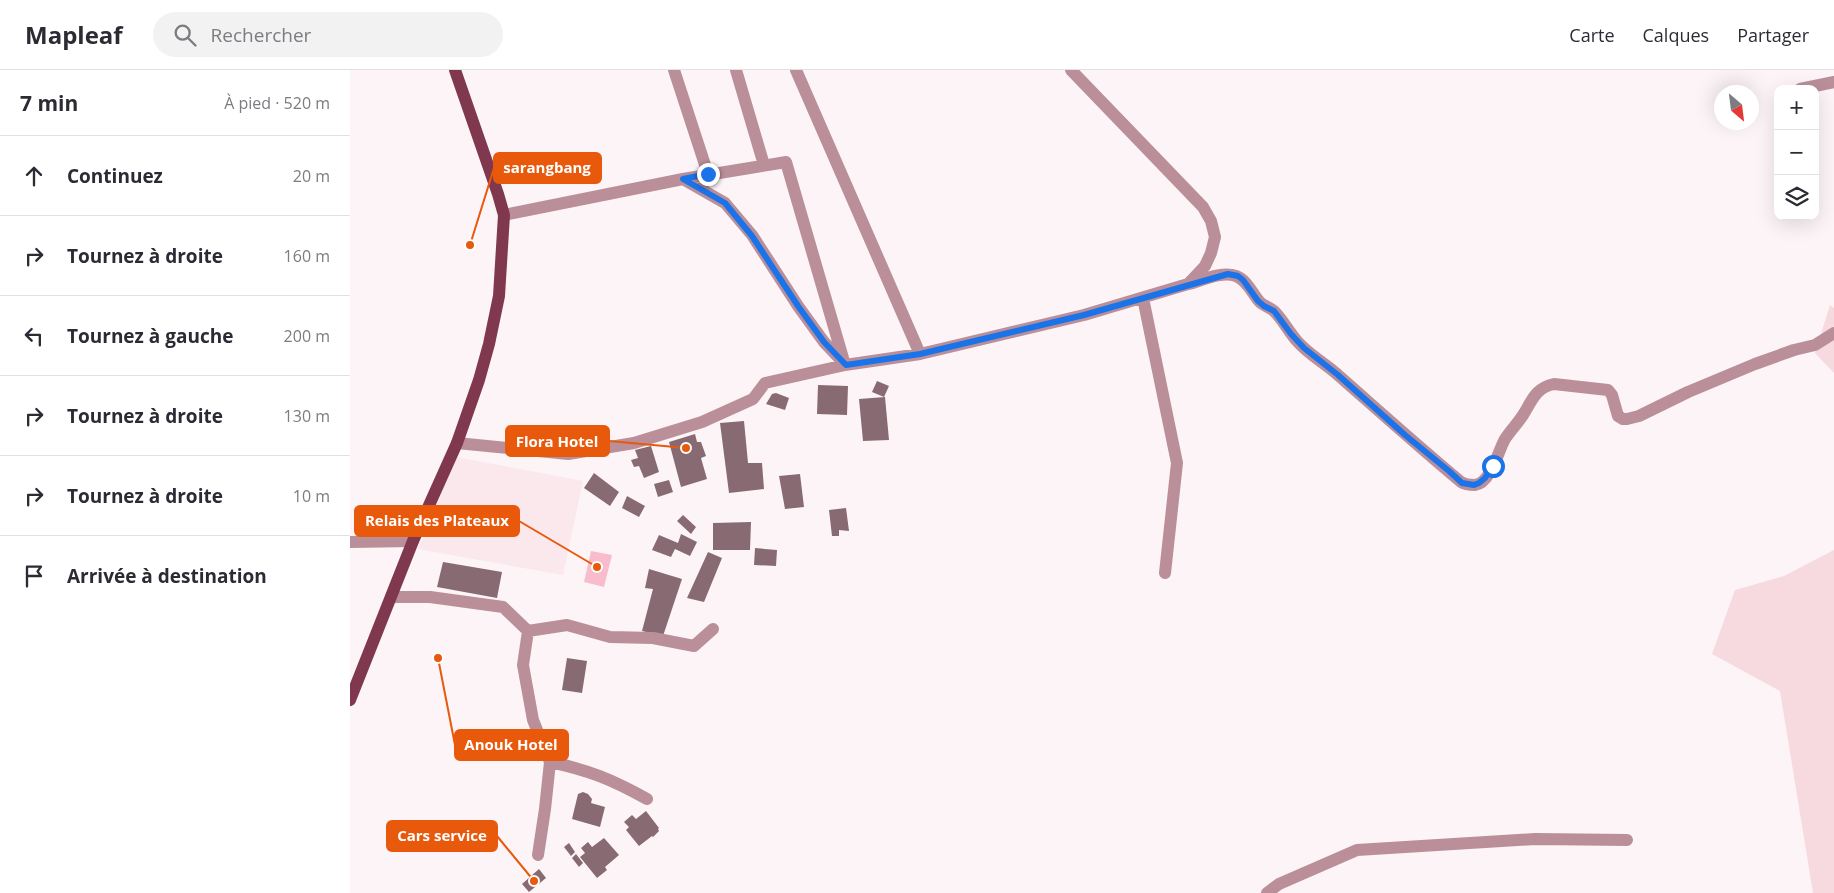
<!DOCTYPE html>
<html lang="fr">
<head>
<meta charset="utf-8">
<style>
  :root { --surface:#fff; --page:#f2f2f3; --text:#2b2b33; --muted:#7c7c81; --line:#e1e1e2 }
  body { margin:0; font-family:"Open Sans",sans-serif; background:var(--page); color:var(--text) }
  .controls { position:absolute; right:15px; top:15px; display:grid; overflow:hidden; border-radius:10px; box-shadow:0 5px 20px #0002 }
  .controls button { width:45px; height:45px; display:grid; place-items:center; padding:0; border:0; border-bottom:1px solid var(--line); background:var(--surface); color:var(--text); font:25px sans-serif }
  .compass { position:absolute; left:1364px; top:15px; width:45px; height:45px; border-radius:50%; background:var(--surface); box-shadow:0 5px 20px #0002; rotate:152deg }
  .stop { position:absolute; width:15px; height:15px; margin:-11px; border:4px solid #1a73e8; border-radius:50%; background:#fff }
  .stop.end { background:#1a73e8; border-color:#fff; box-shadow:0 1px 5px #0008 }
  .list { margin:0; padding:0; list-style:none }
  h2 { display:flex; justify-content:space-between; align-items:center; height:65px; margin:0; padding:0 20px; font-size:21px }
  h2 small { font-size:16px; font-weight:400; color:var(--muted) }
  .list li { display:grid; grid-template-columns:32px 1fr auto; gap:15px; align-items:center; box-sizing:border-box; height:80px; padding:0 20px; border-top:1px solid var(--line) }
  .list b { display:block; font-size:19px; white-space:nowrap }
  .list em { font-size:16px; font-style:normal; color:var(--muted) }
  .icon { flex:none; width:28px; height:28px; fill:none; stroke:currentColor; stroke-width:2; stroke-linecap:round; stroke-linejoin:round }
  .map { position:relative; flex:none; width:1484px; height:823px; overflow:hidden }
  header { display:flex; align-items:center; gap:30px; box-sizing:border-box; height:70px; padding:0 25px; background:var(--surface); border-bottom:1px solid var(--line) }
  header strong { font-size:24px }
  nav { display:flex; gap:28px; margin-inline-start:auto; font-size:18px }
  .search { width:350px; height:45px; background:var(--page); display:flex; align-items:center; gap:12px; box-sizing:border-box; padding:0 18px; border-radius:28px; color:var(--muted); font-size:19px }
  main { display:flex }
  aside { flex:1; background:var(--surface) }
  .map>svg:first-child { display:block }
</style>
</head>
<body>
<header>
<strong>Mapleaf</strong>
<div class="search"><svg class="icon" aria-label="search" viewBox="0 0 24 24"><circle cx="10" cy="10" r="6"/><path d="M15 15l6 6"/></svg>Rechercher</div>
<nav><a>Carte</a><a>Calques</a><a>Partager</a></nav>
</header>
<main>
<aside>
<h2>7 min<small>À pied · 520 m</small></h2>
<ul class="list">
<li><svg class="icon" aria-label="ahead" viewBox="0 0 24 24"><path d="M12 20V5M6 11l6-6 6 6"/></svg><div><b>Continuez</b></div><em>20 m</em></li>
<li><svg class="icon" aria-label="right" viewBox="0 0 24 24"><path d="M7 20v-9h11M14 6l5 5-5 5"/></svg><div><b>Tournez à droite</b></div><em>160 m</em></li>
<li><svg class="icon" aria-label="left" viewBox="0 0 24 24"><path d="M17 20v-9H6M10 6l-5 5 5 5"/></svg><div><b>Tournez à gauche</b></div><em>200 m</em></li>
<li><svg class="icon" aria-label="right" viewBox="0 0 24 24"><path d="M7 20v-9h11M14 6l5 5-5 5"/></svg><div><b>Tournez à droite</b></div><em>130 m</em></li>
<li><svg class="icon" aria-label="right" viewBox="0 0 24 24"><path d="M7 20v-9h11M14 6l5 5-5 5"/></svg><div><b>Tournez à droite</b></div><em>10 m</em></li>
<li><svg class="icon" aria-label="arrive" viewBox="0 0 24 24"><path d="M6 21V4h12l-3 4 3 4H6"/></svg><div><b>Arrivée à destination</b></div></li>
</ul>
</aside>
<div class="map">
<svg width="1484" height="823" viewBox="0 0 1484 823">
  <rect width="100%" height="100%" fill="#fcf4f6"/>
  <path fill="#fae8ec" d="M106 387 233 411 213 505 68 479Z"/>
  <path fill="#f7d9e0" d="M1480 235 1484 238V303L1465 283Z
    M1484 480V823H1463L1430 621 1362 584 1385 520 1434 506Z"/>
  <path fill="#f9bccc" d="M241 481 262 485 254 517 234 512Z"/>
  <path fill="#886a72" d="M527 311 539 316 534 327 522 322Z
    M468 315 498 316 497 345 467 344Z
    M426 323 439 328 435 340 416 334 422 324Z
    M535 327 539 370 513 371 509 329Z
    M394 351 398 393H412L414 419 379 423 370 353Z
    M345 364 347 372H351L356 386 351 388 357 409 331 417 319 372Z
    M301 376 309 402 294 408 289 396 284 397 281 390 288 388 285 380Z
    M244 403 269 422 260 436 234 418Z
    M450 404 454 437 435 439 429 406Z
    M319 410 323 422 308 427 304 414Z
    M277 426 295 436 289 447 272 438Z
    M496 438 499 461 489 460V466H482L479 440Z
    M333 445 346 457 341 464 327 451Z
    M401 452 400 480H363V453Z
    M331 464 347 472 340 486 325 479 321 487 302 480 309 465 328 473Z
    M405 478 427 480 426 496 404 495Z
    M358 482 372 488 354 532 337 528Z
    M93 492 152 502 147 528 87 517Z
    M299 499 332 509 313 566 292 561 303 519 295 518Z
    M217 588 237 591 232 623 212 620Z
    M233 722 238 724 242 729 241 733 255 737 250 757 222 749 228 724Z
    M296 741 309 758 308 759 309 761 303 767 302 766 289 776 276 760 279 757 274 752 282 745 286 749Z
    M254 768 269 785 255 797 257 800 247 808 230 787 235 783 231 778 238 772 242 777Z
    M219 773 225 782 221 786 214 777Z
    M226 784 233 793 229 797 222 788Z
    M189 799 196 808 179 822 172 814Z"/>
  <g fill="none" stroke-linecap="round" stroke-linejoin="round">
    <path stroke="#ba8f9a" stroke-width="12" d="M324 0 358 104
      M386 0 414 95
      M446 0 570 284
      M1450 19 1484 12
      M333 109 375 133 402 165 448 236 474 272 493 292
      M154 145 333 109 436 92 495 295
      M839 214C853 210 872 201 886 206 897 210 902 223 909 231 913 236 920 237 924 241 933 250 939 262 947 271 959 285 975 293 988 305 1029 341 1069 377 1111 412 1114 414 1120 415 1125 415 1141 413 1148 381 1155 369 1161 360 1168 353 1173 345 1182 331 1185 318 1204 314L1258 320 1262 325 1268 346 1273 349H1277L1289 346 1338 322 1405 294 1444 280 1465 275 1484 263
      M793 228 827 393 815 503
      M107 373 218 384 284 373 352 352 403 329 415 313 495 295 570 284 734 245 838 214 855 196 861 183 865 167 861 151 853 137 721 0
      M0 472 63 471
      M41 527H80L153 537 178 561 173 595 183 650 200 692 195 739 188 785
      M178 561 217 555 260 567 303 568 344 576 363 559
      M200 692C239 700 263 710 297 729
      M917 823 929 814 1007 780 1185 769 1277 770"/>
    <path stroke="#80384f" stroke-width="12" d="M0 630 63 471 107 373 129 310 139 274 149 226 154 145 148 124 105 0"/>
  </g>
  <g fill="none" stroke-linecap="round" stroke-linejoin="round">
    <path stroke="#1a73e8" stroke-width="6" d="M358 104 333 109 375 133 402 166 448 236 474 272 496 295 570 284 734 245 878 204 888 206 893 210 908 231 914 236 924 241 941 264 954 278 988 305 1055 365 1099 401 1112 413 1124 415 1129 413 1135 408 1143 396"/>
  </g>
  <path fill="none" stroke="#e8590c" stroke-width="2" d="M120 175L144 98M336 378L259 371M247 497L169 451M88 588L105 675M184 811L147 766"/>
  <g fill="#e8590c" stroke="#fff" stroke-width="2">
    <circle cx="120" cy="175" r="5"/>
    <circle cx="336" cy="378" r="5"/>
    <circle cx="247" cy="497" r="5"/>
    <circle cx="88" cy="588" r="5"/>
    <circle cx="184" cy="811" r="5"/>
  </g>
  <g fill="#e8590c" stroke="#e8590c" stroke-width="2">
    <rect x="144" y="83" width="107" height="30" rx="5"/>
    <rect x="156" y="356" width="103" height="30" rx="5"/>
    <rect x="5" y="436" width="164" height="30" rx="5"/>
    <rect x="105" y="660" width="113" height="30" rx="5"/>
    <rect x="37" y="751" width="110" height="30" rx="5"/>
  </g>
  <g font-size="15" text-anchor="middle" font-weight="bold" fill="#fff">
    <text x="197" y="103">sarangbang</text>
    <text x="207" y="377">Flora Hotel</text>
    <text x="87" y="456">Relais des Plateaux</text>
    <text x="161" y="680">Anouk Hotel</text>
    <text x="92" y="771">Cars service</text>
  </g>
</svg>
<div class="controls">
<button>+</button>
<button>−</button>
<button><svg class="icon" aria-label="layers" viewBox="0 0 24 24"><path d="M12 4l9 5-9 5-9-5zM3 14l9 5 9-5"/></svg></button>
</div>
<svg class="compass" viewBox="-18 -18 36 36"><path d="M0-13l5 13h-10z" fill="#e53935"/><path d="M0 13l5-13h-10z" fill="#7c7c81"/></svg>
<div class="stop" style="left:1143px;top:396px"></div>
<div class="stop end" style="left:358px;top:104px"></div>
</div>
</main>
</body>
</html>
